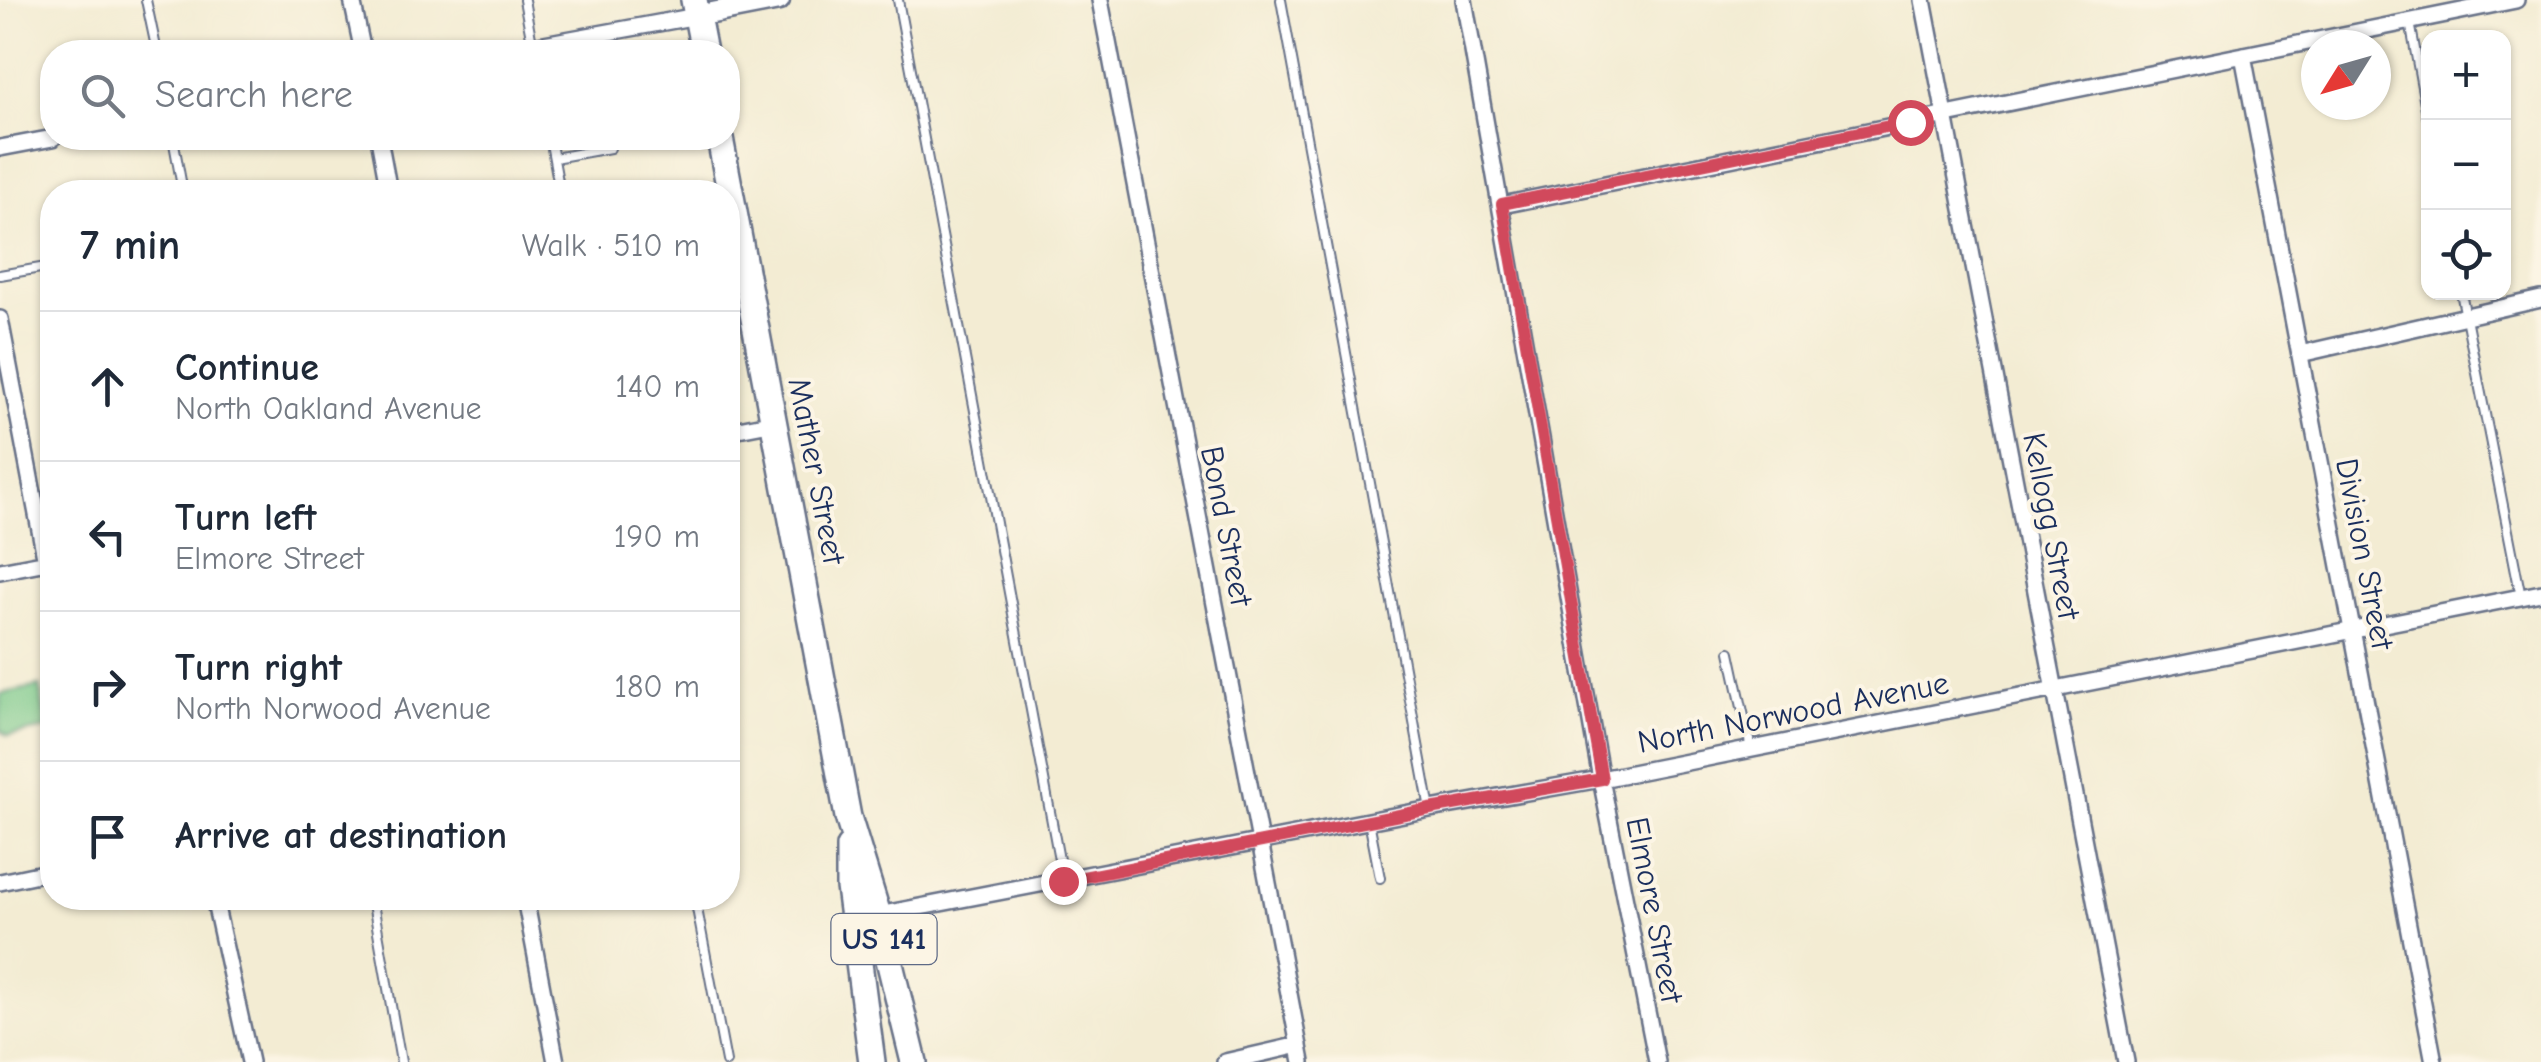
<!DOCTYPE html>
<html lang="en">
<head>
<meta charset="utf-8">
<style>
  :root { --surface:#fff; --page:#f6f6f7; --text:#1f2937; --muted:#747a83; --line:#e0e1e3 }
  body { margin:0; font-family:"Comic Neue",sans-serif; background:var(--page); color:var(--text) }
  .controls { position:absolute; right:30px; top:30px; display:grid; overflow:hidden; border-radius:20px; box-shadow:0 2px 8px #0004 }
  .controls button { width:90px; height:90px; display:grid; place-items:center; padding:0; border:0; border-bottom:2px solid var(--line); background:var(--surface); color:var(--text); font:50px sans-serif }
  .compass { position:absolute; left:2301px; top:30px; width:90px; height:90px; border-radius:50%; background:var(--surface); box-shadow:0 2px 8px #0004; rotate:233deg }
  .stop { position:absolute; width:30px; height:30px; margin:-22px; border:8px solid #d1495b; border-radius:50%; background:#fff }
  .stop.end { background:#d1495b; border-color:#fff; box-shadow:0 2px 10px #0008 }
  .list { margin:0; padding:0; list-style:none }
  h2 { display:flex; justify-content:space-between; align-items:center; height:130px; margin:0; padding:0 40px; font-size:42px }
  h2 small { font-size:32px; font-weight:400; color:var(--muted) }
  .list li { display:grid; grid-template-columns:65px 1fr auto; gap:30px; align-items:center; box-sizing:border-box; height:150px; padding:0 40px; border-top:2px solid var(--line) }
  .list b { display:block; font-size:38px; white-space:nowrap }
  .list p { margin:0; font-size:32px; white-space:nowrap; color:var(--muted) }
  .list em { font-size:32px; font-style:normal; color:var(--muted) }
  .icon { flex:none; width:55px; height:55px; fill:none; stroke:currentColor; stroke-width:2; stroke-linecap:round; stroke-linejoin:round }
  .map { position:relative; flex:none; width:2541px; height:1062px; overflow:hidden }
  .search { position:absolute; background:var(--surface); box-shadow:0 2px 8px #0004; left:40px; top:40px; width:700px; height:110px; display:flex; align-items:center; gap:25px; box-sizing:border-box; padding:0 35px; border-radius:40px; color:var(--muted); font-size:38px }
  .panel { position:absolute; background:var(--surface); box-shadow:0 2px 8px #0004; left:40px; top:180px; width:700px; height:730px; border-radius:40px }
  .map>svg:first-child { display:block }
</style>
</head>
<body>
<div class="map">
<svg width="2541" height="1062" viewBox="0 0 2541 1062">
  <rect width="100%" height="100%" fill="#fcf5e5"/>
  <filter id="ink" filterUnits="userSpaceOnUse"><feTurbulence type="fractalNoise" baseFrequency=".01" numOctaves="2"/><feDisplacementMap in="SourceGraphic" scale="20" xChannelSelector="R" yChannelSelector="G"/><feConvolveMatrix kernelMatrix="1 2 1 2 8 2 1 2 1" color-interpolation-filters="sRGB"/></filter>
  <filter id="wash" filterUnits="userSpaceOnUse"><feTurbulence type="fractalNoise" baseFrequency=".0048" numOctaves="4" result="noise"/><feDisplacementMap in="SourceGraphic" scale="40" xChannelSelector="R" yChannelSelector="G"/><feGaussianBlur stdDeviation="2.25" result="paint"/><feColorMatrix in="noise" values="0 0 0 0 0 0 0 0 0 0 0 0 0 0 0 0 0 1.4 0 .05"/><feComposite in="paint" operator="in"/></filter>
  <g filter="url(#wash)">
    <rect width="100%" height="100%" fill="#f3ecd3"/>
    <path fill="#78c788" stroke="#4a7b73" stroke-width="2.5" d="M40 686 47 729 8 736 0 730V694Z"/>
  </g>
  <g filter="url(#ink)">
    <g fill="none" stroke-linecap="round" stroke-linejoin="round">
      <defs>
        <path id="service" d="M146 0 157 52
          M524 0 533 48
          M898 0 1063 881
          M1281 0 1430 809
          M2410 22 2428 120
          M173 138 183 192
          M550 138 560 192
          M554 158 610 148
          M0 275 52 266
          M2461 292 2521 597
          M1730 652 1751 749
          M1369 821 1380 878
          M372 898 401 1062
          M695 898 726 1062"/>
        <path id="minor" d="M352 0 363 52
          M1100 0 1302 1062
          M1464 0 1601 779 1657 1062
          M1923 0 2126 1062
          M500 52 697 16
          M2243 55 2434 1062
          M379 138 389 192
          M0 148 53 138
          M1502 205 2516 0
          M0 319 46 562
          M2300 354 2541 299
          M728 431 774 422
          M0 571 52 561
          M0 882 52 871
          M214 898 250 1062
          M525 898 556 1062
          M878 915 1430 809 1601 779 2541 593
          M1225 1062 1299 1045"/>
        <path id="tertiary" d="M697 16 779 0"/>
        <path id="primary" d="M694 0 704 52
          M720 138 848 817 878 915 914 1062
          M849 847V887L872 1062"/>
      </defs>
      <use href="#service" stroke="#677187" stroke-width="12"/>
      <use href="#minor" stroke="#677187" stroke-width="20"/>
      <use href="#tertiary" stroke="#677187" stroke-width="25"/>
      <use href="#primary" stroke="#677187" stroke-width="30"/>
      <use href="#service" stroke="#fff" stroke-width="8"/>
      <use href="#minor" stroke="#fff" stroke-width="15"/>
      <use href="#tertiary" stroke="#fff" stroke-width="20"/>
      <use href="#primary" stroke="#fff" stroke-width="25"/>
    </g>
  </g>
  <g fill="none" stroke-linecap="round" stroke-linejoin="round" filter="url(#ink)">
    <path stroke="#d1495b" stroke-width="12" d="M1063 881 1430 809 1602 779 1502 204 1910 122"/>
  </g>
  <g text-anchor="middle" stroke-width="8" stroke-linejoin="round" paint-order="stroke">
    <rect fill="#fcf5e5" stroke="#5e6a86" stroke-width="2.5" x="831.5" y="914" width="105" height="50" rx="8"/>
    <g font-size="30" font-weight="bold" fill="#1b2f5e">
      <text x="884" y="949">US 141</text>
    </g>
    <g font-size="32" fill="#1b2f5e" stroke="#fcf5e5">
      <text transform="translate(817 471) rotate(79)" y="11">Mather Street</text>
      <text transform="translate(1227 526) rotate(79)" y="11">Bond Street</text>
      <text transform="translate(2052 526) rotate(79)" y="11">Kellogg Street</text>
      <text transform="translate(2365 554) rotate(79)" y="11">Division Street</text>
      <text transform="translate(1793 712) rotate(-11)" y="11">North Norwood Avenue</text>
      <text transform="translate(1655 910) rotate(79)" y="11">Elmore Street</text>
    </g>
  </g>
</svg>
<div class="controls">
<button>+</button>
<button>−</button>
<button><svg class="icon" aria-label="locate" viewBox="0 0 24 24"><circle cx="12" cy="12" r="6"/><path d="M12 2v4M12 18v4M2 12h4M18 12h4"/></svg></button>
</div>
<svg class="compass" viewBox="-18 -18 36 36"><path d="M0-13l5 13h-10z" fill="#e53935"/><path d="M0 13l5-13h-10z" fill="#747a83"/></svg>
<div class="stop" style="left:1910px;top:122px"></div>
<div class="stop end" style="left:1063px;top:881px"></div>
<div class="search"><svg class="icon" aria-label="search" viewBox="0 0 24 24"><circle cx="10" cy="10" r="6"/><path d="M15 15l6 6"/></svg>Search here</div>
<section class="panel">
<h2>7 min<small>Walk · 510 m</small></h2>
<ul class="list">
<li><svg class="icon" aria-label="ahead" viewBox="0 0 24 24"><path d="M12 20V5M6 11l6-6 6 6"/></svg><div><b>Continue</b><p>North Oakland Avenue</p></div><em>140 m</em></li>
<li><svg class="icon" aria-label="left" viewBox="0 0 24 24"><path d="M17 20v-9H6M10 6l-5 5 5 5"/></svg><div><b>Turn left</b><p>Elmore Street</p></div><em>190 m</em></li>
<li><svg class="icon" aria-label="right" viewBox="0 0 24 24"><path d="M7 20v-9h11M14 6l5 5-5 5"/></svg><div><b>Turn right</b><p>North Norwood Avenue</p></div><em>180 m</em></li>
<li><svg class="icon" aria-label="arrive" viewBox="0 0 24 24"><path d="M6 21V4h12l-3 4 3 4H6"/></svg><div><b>Arrive at destination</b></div></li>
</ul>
</section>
</div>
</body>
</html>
